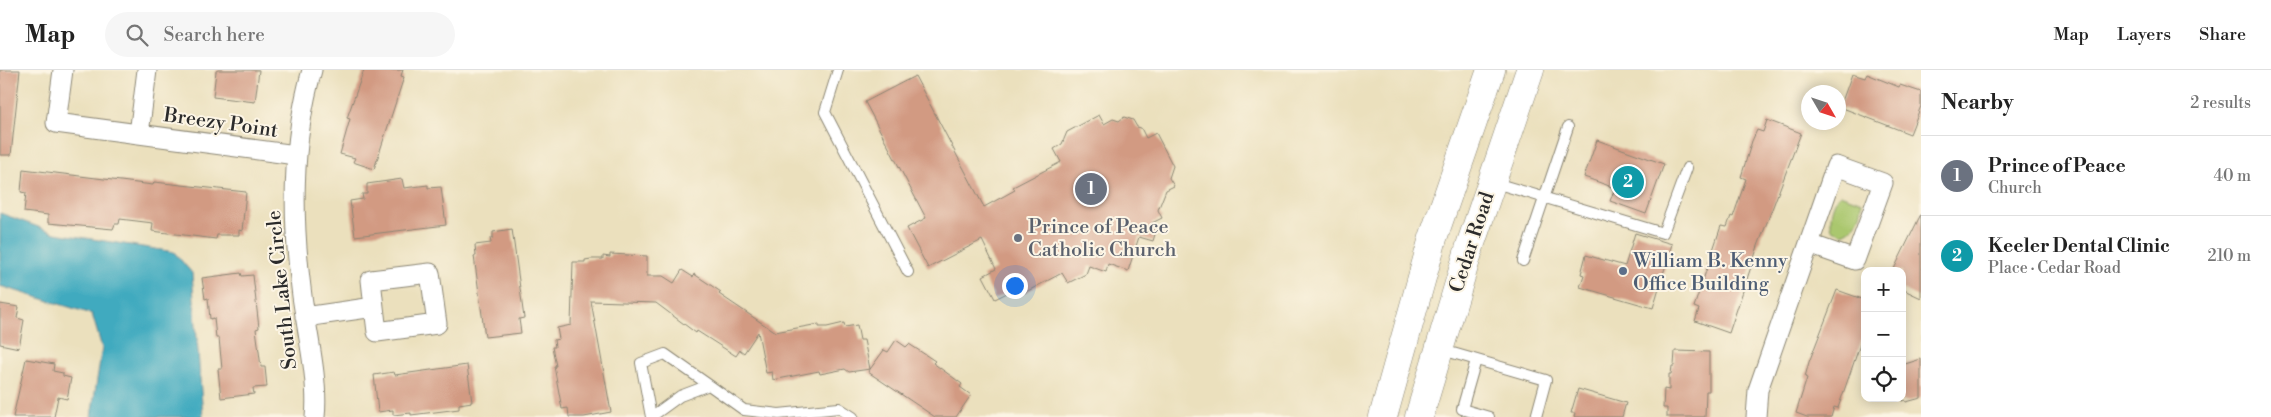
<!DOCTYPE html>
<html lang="en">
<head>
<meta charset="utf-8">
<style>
  :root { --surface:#fff; --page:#f6f6f6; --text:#222; --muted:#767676; --line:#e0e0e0; --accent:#d1495b }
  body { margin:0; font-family:"Libre Bodoni",serif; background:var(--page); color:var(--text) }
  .controls { position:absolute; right:15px; bottom:15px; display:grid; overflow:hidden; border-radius:10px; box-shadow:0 2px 12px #0003 }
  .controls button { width:45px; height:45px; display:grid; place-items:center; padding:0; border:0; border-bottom:1px solid var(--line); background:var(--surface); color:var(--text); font:25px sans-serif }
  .compass { position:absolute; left:1801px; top:15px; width:45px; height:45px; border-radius:50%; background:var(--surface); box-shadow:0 2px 12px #0003; rotate:129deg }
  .you { position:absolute; left:1014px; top:215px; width:18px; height:18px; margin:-12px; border:4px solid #fff; border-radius:50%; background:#1a73e8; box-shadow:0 0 0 8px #1a73e833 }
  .badge { display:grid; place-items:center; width:32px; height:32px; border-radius:50%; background:var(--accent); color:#fff; font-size:16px; font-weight:700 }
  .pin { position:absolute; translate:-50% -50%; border:2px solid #fff; box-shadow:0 1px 5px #0006 }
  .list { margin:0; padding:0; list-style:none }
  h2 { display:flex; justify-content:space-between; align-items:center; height:65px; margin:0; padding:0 20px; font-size:21px }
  h2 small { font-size:16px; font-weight:400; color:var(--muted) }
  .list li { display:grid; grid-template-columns:32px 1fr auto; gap:15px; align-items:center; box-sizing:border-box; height:80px; padding:0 20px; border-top:1px solid var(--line) }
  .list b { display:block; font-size:19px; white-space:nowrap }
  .list p { margin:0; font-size:16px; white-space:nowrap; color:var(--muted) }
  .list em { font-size:16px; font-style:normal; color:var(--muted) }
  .icon { flex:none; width:28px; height:28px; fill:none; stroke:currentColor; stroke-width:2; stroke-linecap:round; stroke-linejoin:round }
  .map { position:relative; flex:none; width:1921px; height:347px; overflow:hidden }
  header { display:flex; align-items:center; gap:30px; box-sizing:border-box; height:70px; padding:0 25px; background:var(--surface); border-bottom:1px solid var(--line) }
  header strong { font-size:24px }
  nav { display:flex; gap:28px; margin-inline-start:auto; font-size:18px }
  .search { width:350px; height:45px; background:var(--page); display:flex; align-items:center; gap:12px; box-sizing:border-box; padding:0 18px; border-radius:28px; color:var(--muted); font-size:19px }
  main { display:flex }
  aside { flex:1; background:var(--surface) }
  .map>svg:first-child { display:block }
</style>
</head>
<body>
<header>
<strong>Map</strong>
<div class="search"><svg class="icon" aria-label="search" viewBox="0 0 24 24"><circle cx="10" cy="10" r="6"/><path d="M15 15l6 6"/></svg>Search here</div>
<nav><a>Map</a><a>Layers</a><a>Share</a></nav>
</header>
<main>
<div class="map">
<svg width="1921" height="347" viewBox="0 0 1921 347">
  <rect width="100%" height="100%" fill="#fcf5e5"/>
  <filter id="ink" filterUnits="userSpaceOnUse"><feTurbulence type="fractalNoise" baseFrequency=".02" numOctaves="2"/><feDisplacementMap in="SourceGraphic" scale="10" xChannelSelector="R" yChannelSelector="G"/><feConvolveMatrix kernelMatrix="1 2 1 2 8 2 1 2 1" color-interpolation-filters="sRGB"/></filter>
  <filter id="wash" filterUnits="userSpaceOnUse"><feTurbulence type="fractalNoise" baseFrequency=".0096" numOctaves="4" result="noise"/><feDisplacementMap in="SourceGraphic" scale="20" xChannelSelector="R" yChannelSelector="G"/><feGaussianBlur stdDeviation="1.12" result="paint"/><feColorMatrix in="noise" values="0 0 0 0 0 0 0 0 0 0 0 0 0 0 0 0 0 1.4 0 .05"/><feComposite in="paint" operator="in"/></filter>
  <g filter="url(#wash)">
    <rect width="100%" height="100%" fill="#ebe0bd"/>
    <path fill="#aac76e" stroke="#6a794c" d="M1840 124 1862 132C1862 145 1855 161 1842 164L1832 159C1829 148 1832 133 1840 124Z"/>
    <path fill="#40aabf" stroke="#366a75" d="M0 143 55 163 174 182 192 203 203 347H91L102 278 92 244 0 216Z"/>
    <g id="blocks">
      <path fill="#d29a82" d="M0 0H20L11 85H0Z
        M218 0H259L255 32 213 27 216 1Z
        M364 0H403L401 6 404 7 374 99 353 92 355 88 340 84 350 49 347 48Z
        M1852 4 1865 8 1867 4 1899 17 1900 15 1921 22V36L1910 64 1840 37Z
        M915 6 984 137 1015 120 1013 117 1061 92 1054 79 1062 74 1067 62 1099 45 1104 54 1113 49 1119 51 1124 47 1133 50 1137 57 1141 58 1146 68 1156 63 1173 96 1169 108 1174 116 1166 120 1158 140 1162 148 1152 153 1156 161 1153 171 1139 167 1128 201 1108 194 1106 202 1089 196 1086 204 1068 213 1062 203 1022 224 1019 217 995 229 983 206 996 199 982 170 928 198 907 158 926 148 865 32Z
        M1767 50 1801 63 1758 176 1729 263 1695 251 1699 239 1694 237 1721 156 1727 157 1731 146 1733 147 1746 109 1741 107 1752 71 1757 60 1763 62Z
        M1597 70 1664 94 1646 144 1610 131 1615 118 1584 107Z
        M23 99 153 115 154 112 246 122 242 161 239 160V165H217L216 169 152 161 153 153 120 149 119 154H115L113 159 48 153V145L24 142 26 123 21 122Z
        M402 109 404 118 428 115V118L441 117 446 155 355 166 350 131 363 129 362 124H367V114Z
        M1921 144V228L1902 219V201H1893Z
        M512 159 524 248 519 249 521 263 485 267 474 186H476L475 175 491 173 490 168H493V162Z
        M1635 163 1672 174 1653 238 1580 217 1584 205 1581 204 1586 185 1625 196Z
        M610 184 647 186V206H663L674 213 682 200 693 207 694 204 721 222 719 224 775 262 819 254V257H827L844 253 845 257 857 255 860 270H864L870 299 849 302 845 299 820 304 819 301 773 310 772 302 766 303 758 262 744 283 740 280 736 286 697 261 696 263 656 233 591 231 611 342 584 347H569L568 338 562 339 554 296H556L552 277H555L554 270 559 269 557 258 571 255 573 192H585V190L591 189H603V186L610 187Z
        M241 203 242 206 253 205 259 258 256 259 261 297H265L267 317 253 318 254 324 221 328 218 299H222L219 268H216L214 248 210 249 208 228 205 229 202 208Z
        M1837 220 1865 230V270L1862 269 1838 338 1834 337 1831 347H1807L1796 343 1807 308 1805 307 1809 292Z
        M0 234 19 237 17 248 24 250 19 278 0 274Z
        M896 270 906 277 909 274 935 291 933 293 958 311 962 314 960 317 971 325 956 347H935L868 302 884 280 888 282Z
        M1675 281 1709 282V321H1706L1705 347H1667V338H1663L1664 319 1669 320V304H1671L1672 296H1674Z
        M26 289 54 294 53 301 63 303V306L71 308 67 329 58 327 54 347H13Z
        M1921 289V328L1906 332 1905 330 1902 331V295Z
        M467 295 472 332 459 334V339L411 345V343L393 345V340L378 342 374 305 394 302 395 305Z
        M1578 319 1626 333 1622 347H1574L1575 343H1571Z"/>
    </g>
  </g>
  <g filter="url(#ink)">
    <use href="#blocks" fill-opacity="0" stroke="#8b8674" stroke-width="1"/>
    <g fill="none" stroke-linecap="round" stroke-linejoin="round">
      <defs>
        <path id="service" d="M838 0 825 42 908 202
          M1492 112 1663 163 1687 98
          M1523 191 1568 57
          M1439 279 1546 310 1536 347
          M1476 290 1462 339 1489 347
          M651 347 680 326 709 315 744 340 779 344 839 338 853 347
          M651 347 641 293 665 284 709 315"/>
        <path id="minor" d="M63 0 56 53 296 85
          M312 0C291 75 292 150 302 226 307 262 319 312 315 347
          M139 64 147 0
          M305 247 374 237 371 210 430 203 437 254 377 262 374 237
          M1756 347 1758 320 1836 96 1883 113 1855 190 1809 174"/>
        <path id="primary" d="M1383 347 1433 168 1491 0
          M1419 347 1471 173 1530 0"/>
      </defs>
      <use href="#service" stroke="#8b8674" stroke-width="12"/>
      <use href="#minor" stroke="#8b8674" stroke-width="21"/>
      <use href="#primary" stroke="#8b8674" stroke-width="29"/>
      <use href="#service" stroke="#fff" stroke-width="10"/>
      <use href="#minor" stroke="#fff" stroke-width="19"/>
      <use href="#primary" stroke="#fff" stroke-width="28"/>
    </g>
  </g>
  <circle fill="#6b7280" stroke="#fcf5e5" stroke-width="2" cx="1018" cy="168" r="5"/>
  <circle fill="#5c6f8a" stroke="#fcf5e5" stroke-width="2" cx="1623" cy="201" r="5"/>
  <g text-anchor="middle" stroke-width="4" stroke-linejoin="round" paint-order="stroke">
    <g font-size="20" fill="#2b2b2b" stroke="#fcf5e5">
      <text transform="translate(221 52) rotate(8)" y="7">Breezy Point</text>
      <text transform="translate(1471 172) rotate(-72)" y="7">Cedar Road</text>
      <text transform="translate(281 220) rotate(-96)" y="7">South Lake Circle</text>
    </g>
    <g font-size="20" fill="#5b616d" stroke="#fcf5e5" text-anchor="start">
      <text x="1028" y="163">Prince of Peace<tspan x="1028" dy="23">Catholic Church</tspan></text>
    </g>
    <g font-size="20" fill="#4e5e75" stroke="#fcf5e5" text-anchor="start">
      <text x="1633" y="197">William B. Kenny<tspan x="1633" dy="23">Office Building</tspan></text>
    </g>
  </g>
</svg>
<div class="controls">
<button>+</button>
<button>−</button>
<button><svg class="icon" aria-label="locate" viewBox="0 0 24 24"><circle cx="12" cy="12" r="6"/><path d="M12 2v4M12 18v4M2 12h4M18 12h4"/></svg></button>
</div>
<svg class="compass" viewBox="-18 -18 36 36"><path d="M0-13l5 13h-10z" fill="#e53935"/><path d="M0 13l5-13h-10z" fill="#767676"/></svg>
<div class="you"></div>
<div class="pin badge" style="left:1091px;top:119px;background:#6b7280">1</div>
<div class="pin badge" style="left:1628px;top:112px;background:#0f9aa8">2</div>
</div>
<aside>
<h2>Nearby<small>2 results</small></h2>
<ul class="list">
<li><span class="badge" style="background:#6b7280">1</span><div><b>Prince of Peace</b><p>Church</p></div><em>40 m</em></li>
<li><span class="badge" style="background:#0f9aa8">2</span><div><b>Keeler Dental Clinic</b><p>Place · Cedar Road</p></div><em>210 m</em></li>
</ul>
</aside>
</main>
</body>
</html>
